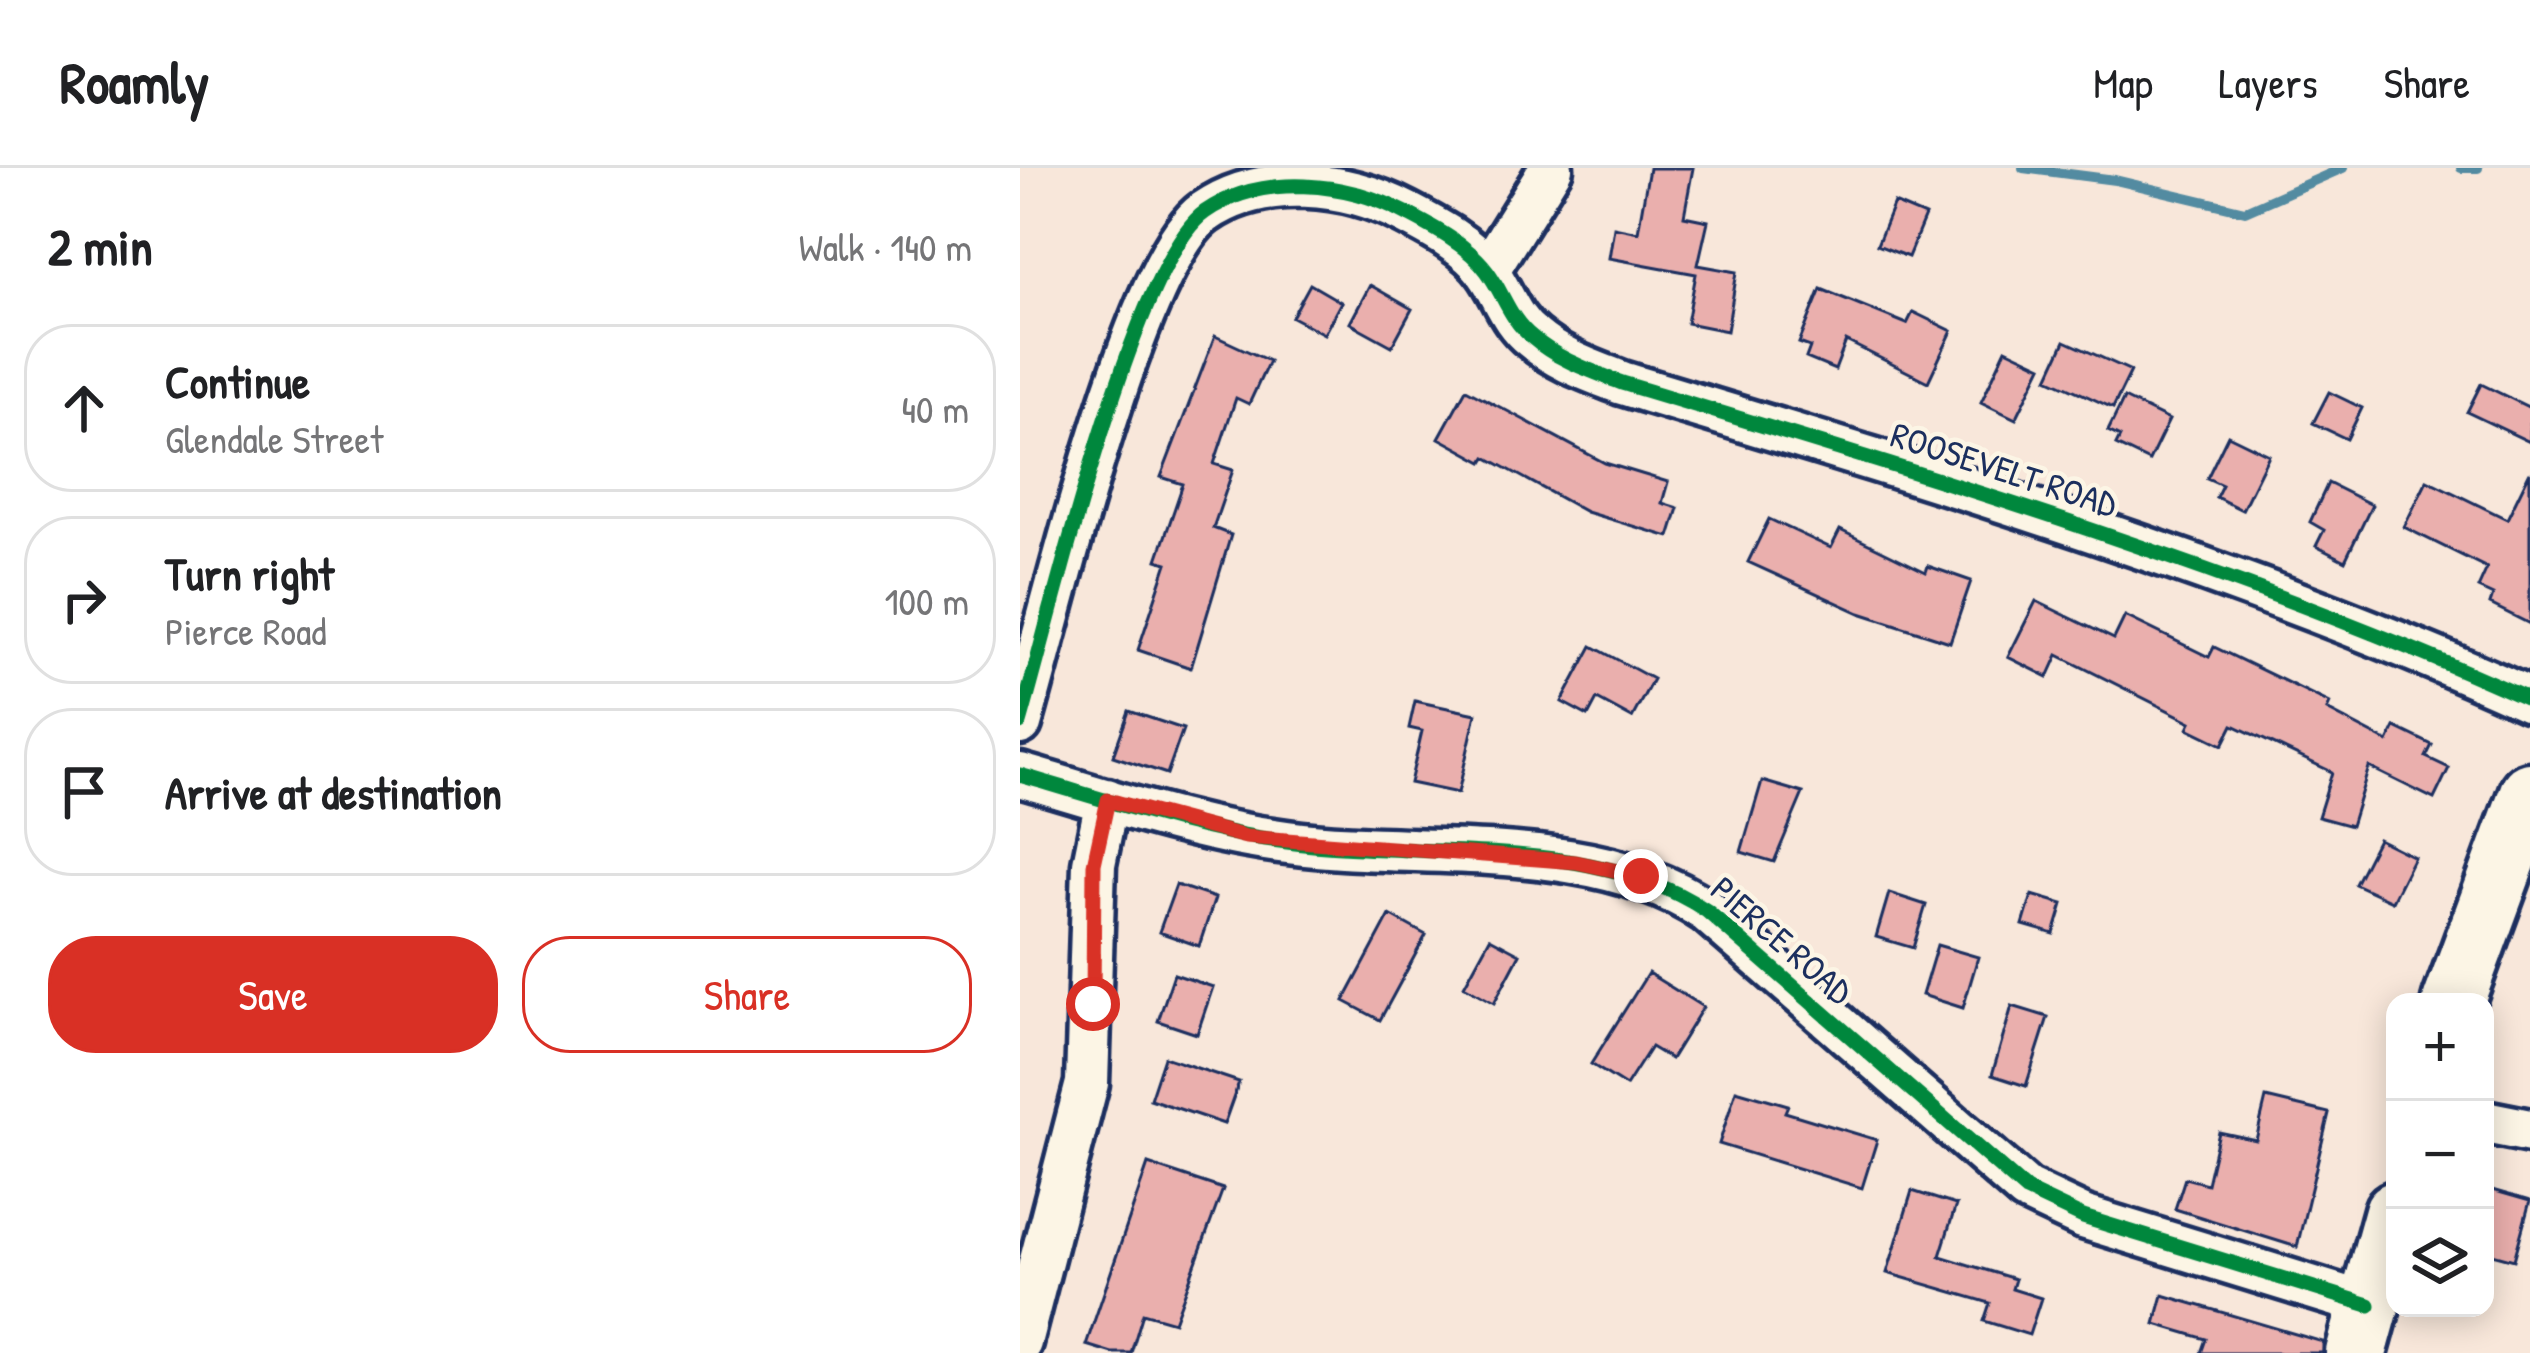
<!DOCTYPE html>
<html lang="en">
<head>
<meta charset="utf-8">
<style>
  :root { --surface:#fff; --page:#f6f6f6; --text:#202124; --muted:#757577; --line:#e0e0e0; --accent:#d93025 }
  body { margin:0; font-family:"Patrick Hand",sans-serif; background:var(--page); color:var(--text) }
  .controls { position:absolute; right:36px; bottom:36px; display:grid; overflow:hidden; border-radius:24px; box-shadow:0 6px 30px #0003 }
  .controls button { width:108px; height:108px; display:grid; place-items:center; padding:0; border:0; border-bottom:3px solid var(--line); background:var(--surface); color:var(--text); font:60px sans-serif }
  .stop { position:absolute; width:36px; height:36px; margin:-27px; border:9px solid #d93025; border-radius:50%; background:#fff }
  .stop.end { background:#d93025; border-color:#fff; box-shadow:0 3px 12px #0008 }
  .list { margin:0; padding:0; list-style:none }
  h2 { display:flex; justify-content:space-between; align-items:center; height:156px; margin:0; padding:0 48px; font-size:51px }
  h2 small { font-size:39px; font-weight:400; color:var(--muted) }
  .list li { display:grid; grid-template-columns:78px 1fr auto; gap:36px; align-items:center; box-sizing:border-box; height:168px; margin:0 24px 24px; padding:0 24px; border:3px solid var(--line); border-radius:48px }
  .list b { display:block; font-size:45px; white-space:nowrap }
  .list p { margin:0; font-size:39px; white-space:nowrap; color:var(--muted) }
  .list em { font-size:39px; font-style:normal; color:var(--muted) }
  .actions { display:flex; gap:24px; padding:36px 48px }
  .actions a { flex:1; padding:27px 0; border:3px solid var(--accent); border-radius:48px; text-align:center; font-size:42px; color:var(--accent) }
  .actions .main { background:var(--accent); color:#fff }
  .icon { flex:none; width:66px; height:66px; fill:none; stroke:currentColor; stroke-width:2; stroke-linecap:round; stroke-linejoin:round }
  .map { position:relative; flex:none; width:1510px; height:1185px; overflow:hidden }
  header { display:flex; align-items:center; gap:72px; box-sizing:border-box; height:168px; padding:0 60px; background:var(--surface); border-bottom:3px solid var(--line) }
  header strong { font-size:57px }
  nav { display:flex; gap:66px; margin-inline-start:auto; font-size:42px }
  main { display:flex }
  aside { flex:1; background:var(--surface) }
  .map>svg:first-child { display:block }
</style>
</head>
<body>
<header>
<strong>Roamly</strong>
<nav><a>Map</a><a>Layers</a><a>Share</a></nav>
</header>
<main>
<aside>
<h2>2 min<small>Walk · 140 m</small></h2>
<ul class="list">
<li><svg class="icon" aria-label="ahead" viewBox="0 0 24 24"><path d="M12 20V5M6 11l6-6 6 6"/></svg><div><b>Continue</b><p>Glendale Street</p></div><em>40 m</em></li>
<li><svg class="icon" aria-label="right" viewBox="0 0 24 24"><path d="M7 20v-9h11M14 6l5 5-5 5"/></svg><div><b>Turn right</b><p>Pierce Road</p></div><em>100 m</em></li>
<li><svg class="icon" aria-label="arrive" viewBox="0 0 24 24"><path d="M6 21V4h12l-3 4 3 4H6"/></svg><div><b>Arrive at destination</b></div></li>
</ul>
<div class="actions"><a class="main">Save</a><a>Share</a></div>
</aside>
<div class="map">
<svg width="1510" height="1185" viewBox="0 0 1510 1185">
  <rect width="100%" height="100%" fill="#f8e7da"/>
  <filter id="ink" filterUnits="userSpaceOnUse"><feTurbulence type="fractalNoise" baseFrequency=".00833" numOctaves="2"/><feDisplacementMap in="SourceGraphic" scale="24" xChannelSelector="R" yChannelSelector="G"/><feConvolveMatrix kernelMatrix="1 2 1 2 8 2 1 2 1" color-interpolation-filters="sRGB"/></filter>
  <g filter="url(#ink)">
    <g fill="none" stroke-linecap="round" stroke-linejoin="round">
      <path stroke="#528ba1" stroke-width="10" d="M1003 0 1095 12 1225 43 1323 0
        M1441 0H1458"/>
    </g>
    <path fill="#eaafad" stroke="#1b2f5e" stroke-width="3" d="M629 0H673L664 48 688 53 678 97 717 104 707 163 667 155 676 106 589 90 594 59 618 64Z
      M874 35 905 48 888 89 857 77Z
      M290 116 321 134 304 166 272 149Z
      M350 117 392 141 372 178 330 155Z
      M801 121 887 156 893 144 932 163 908 214 826 173 815 202 786 190 790 179 779 175Z
      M195 168 249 193 229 236 216 230 194 296 213 302 193 360 211 367 171 500 118 482 147 395 137 392 163 316 141 309Z
      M1045 173 1111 203 1093 240 1028 210Z
      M986 181 1022 198 996 251 961 234Z
      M1461 216 1510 240V274L1447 244Z
      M446 221 585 295 648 314 642 335 658 340 649 369 566 344 466 289 463 294 419 270Z
      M1309 224 1342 240 1327 271 1293 255Z
      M1104 230 1149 252 1129 293 1096 277 1100 269 1088 263Z
      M1208 267 1249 287 1222 342 1196 329 1202 317 1187 310Z
      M1510 304V456L1470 436 1473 427 1458 420 1467 400 1384 359 1407 312 1487 351Z
      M1308 315 1352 337 1325 393 1296 378 1304 362 1290 354Z
      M749 351 811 380 820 362 906 404 908 398 951 413 930 474 840 445 728 394Z
      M1016 433 1094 471 1105 448 1189 489 1194 479 1310 535 1307 542 1368 574 1375 559 1412 577 1406 589 1429 600 1414 631 1349 599 1331 658 1298 649 1312 604 1213 557 1203 577 1168 560 1171 554 1038 487 1028 509 988 489Z
      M572 478 633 511 612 550 577 531 568 548 542 534Z
      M395 533 456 546 438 625 390 615 402 563 389 560Z
      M109 543 163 561 147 606 93 588Z
      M742 613 783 625 754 694 721 684Z
      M1358 671 1394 689 1372 733 1335 716Z
      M156 717 195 730 179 778 139 764Z
      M869 725 906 737 893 780 856 769Z
      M1012 727 1043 736 1034 766 1003 757Z
      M370 747 406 767 360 852 324 833Z
      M470 770 500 786 474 835 444 818Z
      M917 777 958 789 943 840 902 827Z
      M628 805 683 839 651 891 631 879 606 918 571 896Z
      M154 806 193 819 177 866 138 853Z
      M992 838 1028 849 1006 918 972 907Z
      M144 889 219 914 204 956 130 931Z
      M716 922 768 937 765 944 857 972 842 1020 699 976Z
      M1246 930 1309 945 1277 1079 1155 1041 1165 1010 1187 1016 1199 964 1236 972Z
      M128 996 203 1021 154 1154 123 1145 111 1185H92L66 1177Z
      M1465 1020 1510 1033 1494 1092 1465 1084Z
      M892 1023 936 1037 920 1088 995 1111 992 1121 1021 1130 1009 1167 964 1153 970 1135 867 1105Z
      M1143 1127 1303 1174V1185H1181L1186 1171 1135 1156Z"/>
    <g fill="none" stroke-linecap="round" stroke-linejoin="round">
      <defs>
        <path id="street" d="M467 103 531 0
          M0 555C29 456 113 94 185 44 243 4 327 14 386 45 413 59 449 78 467 103 484 126 489 151 513 170 538 192 572 203 602 215 910 308 1216 399 1510 532
          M0 607C87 632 176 663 267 674 401 692 571 665 687 743L1006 1022 1063 1049 1349 1137
          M1465 954 1510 963
          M0 1174 67 915 74 696 87 632"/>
        <path id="secondary" d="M1433 834 1510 625
          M1336 1185 1375 1044"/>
      </defs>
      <use href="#street" stroke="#1b2f5e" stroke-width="51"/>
      <use href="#secondary" stroke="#1b2f5e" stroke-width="69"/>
      <use href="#street" stroke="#fcf5e5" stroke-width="42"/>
      <use href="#secondary" stroke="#fcf5e5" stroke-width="60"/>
      <defs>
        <path id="cycleway" d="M0 555C29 456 113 94 185 44 243 4 327 14 386 45 413 59 449 78 467 103 484 126 489 151 513 170 538 192 572 203 602 215 910 308 1216 399 1510 532
          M0 607C87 632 176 663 267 674 401 692 571 665 687 743L1006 1022 1063 1049 1349 1137"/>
      </defs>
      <use href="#cycleway" stroke="#fcf5e5" stroke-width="22"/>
      <use href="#cycleway" stroke="#00873e" stroke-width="15"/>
    </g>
  </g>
  <g fill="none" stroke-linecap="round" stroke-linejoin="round" filter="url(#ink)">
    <path stroke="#d93025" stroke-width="15" d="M73 836 74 696 88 632 226 669 556 694 621 708"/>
  </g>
  <g text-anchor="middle" stroke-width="9" stroke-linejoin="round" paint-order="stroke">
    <g font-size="36" fill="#1b2f5e" stroke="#fcf5e5">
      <text transform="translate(984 301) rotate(18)" y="13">ROOSEVELT ROAD</text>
      <text transform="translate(762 772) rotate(41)" y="13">PIERCE ROAD</text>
    </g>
  </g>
</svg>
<div class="controls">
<button>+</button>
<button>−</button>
<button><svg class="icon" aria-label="layers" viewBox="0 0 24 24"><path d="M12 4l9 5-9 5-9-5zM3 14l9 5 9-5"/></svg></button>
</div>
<div class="stop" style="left:73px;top:836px"></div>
<div class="stop end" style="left:621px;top:708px"></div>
</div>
</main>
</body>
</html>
